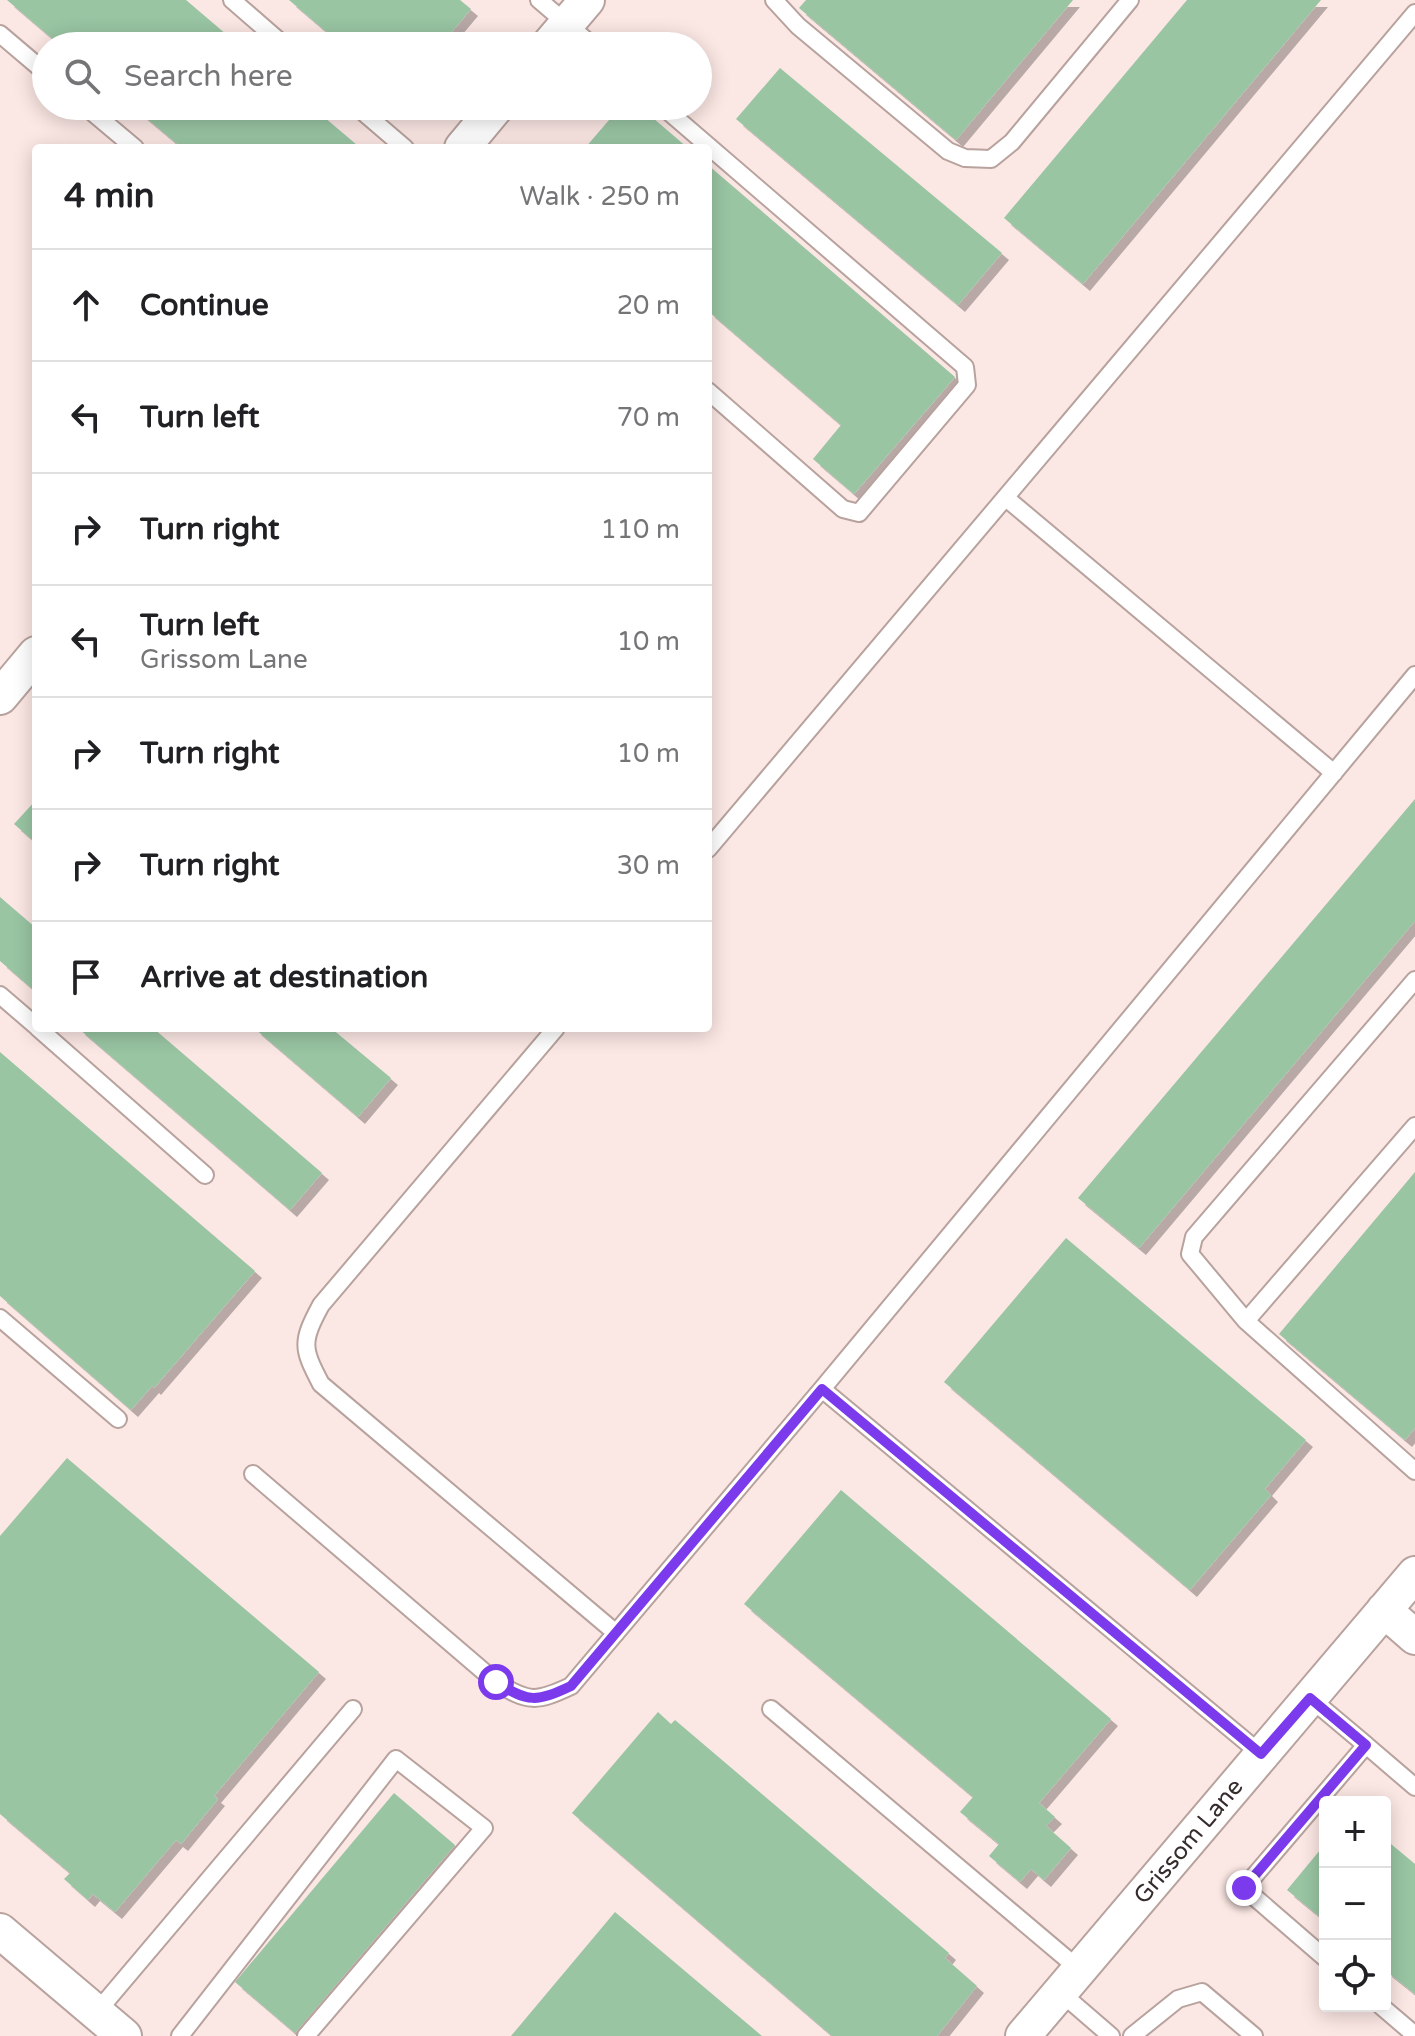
<!DOCTYPE html>
<html lang="en">
<head>
<meta charset="utf-8">
<style>
  :root { --surface:#fff; --page:#f6f6f6; --text:#202124; --muted:#757577; --line:#e0e0e0 }
  body { margin:0; font-family:"Varela Round",sans-serif; background:var(--page); color:var(--text) }
  .controls { position:absolute; right:24px; bottom:24px; display:grid; overflow:hidden; border-radius:8px; box-shadow:0 4px 20px #0003 }
  .controls button { width:72px; height:72px; display:grid; place-items:center; padding:0; border:0; border-bottom:2px solid var(--line); background:var(--surface); color:var(--text); font:40px sans-serif }
  .stop { position:absolute; width:24px; height:24px; margin:-18px; border:6px solid #7c3aed; border-radius:50%; background:#fff }
  .stop.end { background:#7c3aed; border-color:#fff; box-shadow:0 2px 8px #0008 }
  .list { margin:0; padding:0; list-style:none }
  h2 { display:flex; justify-content:space-between; align-items:center; height:104px; margin:0; padding:0 32px; font-size:34px }
  h2 small { font-size:26px; font-weight:400; color:var(--muted) }
  .list li { display:grid; grid-template-columns:52px 1fr auto; gap:24px; align-items:center; box-sizing:border-box; height:112px; padding:0 32px; border-top:2px solid var(--line) }
  .list b { display:block; font-size:30px; white-space:nowrap }
  .list p { margin:0; font-size:26px; white-space:nowrap; color:var(--muted) }
  .list em { font-size:26px; font-style:normal; color:var(--muted) }
  .icon { flex:none; width:44px; height:44px; fill:none; stroke:currentColor; stroke-width:2; stroke-linecap:round; stroke-linejoin:round }
  .map { position:relative; flex:none; width:1415px; height:2036px; overflow:hidden }
  .search { position:absolute; background:var(--surface); box-shadow:0 4px 20px #0003; left:32px; top:32px; width:680px; height:88px; display:flex; align-items:center; gap:20px; box-sizing:border-box; padding:0 28px; border-radius:44px; color:var(--muted); font-size:30px }
  .panel { position:absolute; background:var(--surface); box-shadow:0 4px 20px #0003; left:32px; top:144px; width:680px; height:888px; border-radius:8px }
  .map>svg:first-child { display:block }
</style>
</head>
<body>
<div class="map">
<svg width="1415" height="2036" viewBox="0 0 1415 2036">
  <defs>
    <filter id="shadow"><feDropShadow dx="7" dy="7" stdDeviation="0" flood-color="#0004"/></filter>
  </defs>
  <rect width="100%" height="100%" fill="#fcf8f7"/>
  <path fill="#fbe7e4" fill-rule="evenodd" d="M0 0H1415V2036H0ZM46 46H698V106H46ZM36 148H708V1028H36ZM1325 1802H1385V2006H1325Z"/>
  <path fill="#99c5a3" filter="url(#shadow)" d="M7 0H186L240 46H61Z
    M289 0H460L471 9 440 46H343Z
    M806 0H1073L956 140 799 8Z
    M1187 0H1321L1083 284 1004 218Z
    M780 68 1002 253 958 305 736 119Z
    M132 106H311L357 145 355 148H182Z
    M621 106H639L688 148H585Z
    M708 165 955 377 854 494 813 459 841 425 708 311Z
    M1415 799V921L1139 1248 1078 1198Z
    M36 800V843L14 824Z
    M0 897 36 928V992L0 961Z
    M78 1028H153L322 1173 290 1210Z
    M254 1028H331L391 1078 358 1117Z
    M0 1052 255 1271 154 1388 152 1386 131 1410 0 1296Z
    M1415 1172V1428L1405 1440 1279 1334Z
    M1066 1238 1306 1440 1265 1489 1271 1495 1190 1590 944 1382Z
    M67 1458 319 1672 214 1796 218 1799 181 1844 176 1840 115 1912 93 1894 88 1900 64 1879 70 1873 0 1814V1536Z
    M841 1490 1111 1719 1039 1803 1055 1817 1046 1826 1071 1848 1044 1880 1031 1869 1020 1882 989 1856 999 1844 960 1812 973 1797 744 1604Z
    M658 1712 671 1724 675 1720 949 1953 945 1958 977 1986 937 2036H832L572 1813Z
    M394 1793 455 1845 295 2033 235 1982Z
    M1385 1839 1415 1864V1994L1385 1970Z
    M1325 1844V1921L1287 1890Z
    M615 1912 762 2036H511Z"/>
  <g fill="none" stroke-linecap="round" stroke-linejoin="round">
    <defs>
      <path id="lane" d="M232 0 285 46
        M539 0 593 46
        M774 0 798 26 948 151 965 158 991 159 1012 142 1130 0
        M0 34 46 73
        M85 106 135 148
        M356 106 405 148
        M662 106 965 367 967 385 859 513 843 509 708 391
        M1006 498 1334 773
        M708 849 1415 13
        M0 995 36 1026
        M38 1028 205 1175
        M556 1028 321 1305C301 1342 302 1348 321 1384L616 1633
        M1415 1126 1246 1321 1415 1471
        M0 1318 118 1419
        M1246 1321 1190 1254 1194 1237 1415 980
        M822 1389 1261 1754
        M253 1474 496 1682C528 1703 537 1702 571 1686L822 1389 1415 675
        M1310 1698 1366 1745
        M771 1709 1080 1970
        M1325 1958 1244 1888 1366 1745 1415 1787
        M1060 1992 1111 2036
        M1381 2006 1415 2035
        M96 2013 353 1709
        M180 2036 396 1759 484 1828 306 2036
        M1132 2036 1178 1999 1202 1992 1254 2036"/>
      <path id="street" d="M548 46 587 0
        M462 148 497 106
        M0 697 36 654
        M1384 1610 1415 1637
        M0 1931 124 2036
        M1023 2036 1415 1574"/>
    </defs>
    <use href="#lane" stroke="#b8a29d" stroke-width="20"/>
    <use href="#street" stroke="#b8a29d" stroke-width="38"/>
    <use href="#lane" stroke="#fff" stroke-width="16"/>
    <use href="#street" stroke="#fff" stroke-width="34"/>
  </g>
  <g fill="none" stroke-linecap="round" stroke-linejoin="round">
    <path stroke="#7c3aed" stroke-width="10" d="M496 1682C528 1703 537 1702 571 1686L822 1389 1261 1754 1310 1698 1366 1745 1244 1888"/>
  </g>
  <g text-anchor="middle" stroke-width="8" stroke-linejoin="round" paint-order="stroke">
    <g font-size="24" fill="#352c2b" stroke="#fff">
      <text transform="translate(1188 1841) rotate(-50)" y="8">Grissom Lane</text>
    </g>
  </g>
</svg>
<div class="controls">
<button>+</button>
<button>−</button>
<button><svg class="icon" aria-label="locate" viewBox="0 0 24 24"><circle cx="12" cy="12" r="6"/><path d="M12 2v4M12 18v4M2 12h4M18 12h4"/></svg></button>
</div>
<div class="stop" style="left:496px;top:1682px"></div>
<div class="stop end" style="left:1244px;top:1888px"></div>
<div class="search"><svg class="icon" aria-label="search" viewBox="0 0 24 24"><circle cx="10" cy="10" r="6"/><path d="M15 15l6 6"/></svg>Search here</div>
<section class="panel">
<h2>4 min<small>Walk · 250 m</small></h2>
<ul class="list">
<li><svg class="icon" aria-label="ahead" viewBox="0 0 24 24"><path d="M12 20V5M6 11l6-6 6 6"/></svg><div><b>Continue</b></div><em>20 m</em></li>
<li><svg class="icon" aria-label="left" viewBox="0 0 24 24"><path d="M17 20v-9H6M10 6l-5 5 5 5"/></svg><div><b>Turn left</b></div><em>70 m</em></li>
<li><svg class="icon" aria-label="right" viewBox="0 0 24 24"><path d="M7 20v-9h11M14 6l5 5-5 5"/></svg><div><b>Turn right</b></div><em>110 m</em></li>
<li><svg class="icon" aria-label="left" viewBox="0 0 24 24"><path d="M17 20v-9H6M10 6l-5 5 5 5"/></svg><div><b>Turn left</b><p>Grissom Lane</p></div><em>10 m</em></li>
<li><svg class="icon" aria-label="right" viewBox="0 0 24 24"><path d="M7 20v-9h11M14 6l5 5-5 5"/></svg><div><b>Turn right</b></div><em>10 m</em></li>
<li><svg class="icon" aria-label="right" viewBox="0 0 24 24"><path d="M7 20v-9h11M14 6l5 5-5 5"/></svg><div><b>Turn right</b></div><em>30 m</em></li>
<li><svg class="icon" aria-label="arrive" viewBox="0 0 24 24"><path d="M6 21V4h12l-3 4 3 4H6"/></svg><div><b>Arrive at destination</b></div></li>
</ul>
</section>
</div>
</body>
</html>
